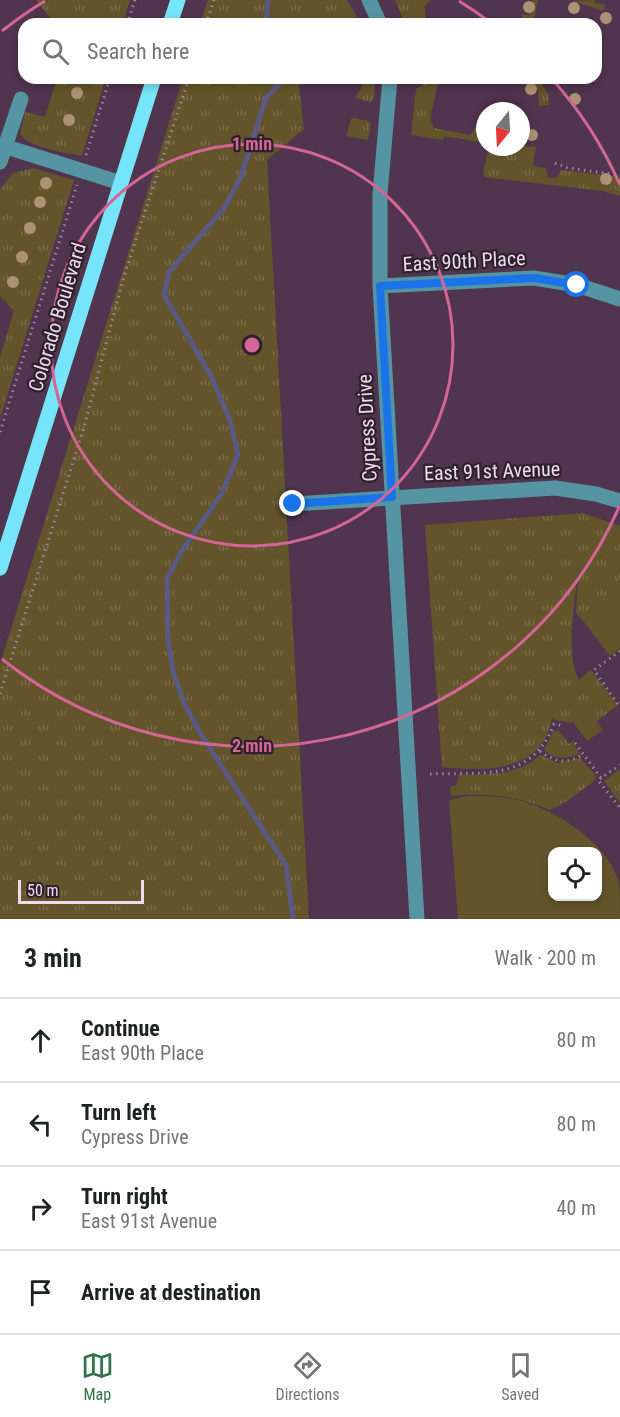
<!DOCTYPE html>
<html lang="en">
<head>
<meta charset="utf-8">
<style>
  :root { --surface:#fff; --page:#f6f6f6; --text:#202124; --muted:#757577; --line:#e0e0e0; --accent:#337249 }
  body { margin:0; font-family:"Roboto Condensed",sans-serif; background:var(--page); color:var(--text) }
  .controls { position:absolute; right:18px; bottom:18px; display:grid; overflow:hidden; border-radius:12px; box-shadow:0 3px 9px #0003 }
  .controls button { width:54px; height:54px; display:grid; place-items:center; padding:0; border:0; border-bottom:2px solid var(--line); background:var(--surface); color:var(--text); font:30px sans-serif }
  .compass { position:absolute; left:476px; top:102px; width:54px; height:54px; border-radius:50%; background:var(--surface); box-shadow:0 3px 9px #0003; rotate:198deg }
  .scale { position:absolute; left:18px; bottom:15px; width:126px; box-sizing:border-box; padding-left:6px; border:3px solid #eedbeb; border-top:0; font-size:16px; line-height:21px; white-space:nowrap; color:#eedbeb; -webkit-text-stroke:4px #2e212d; paint-order:stroke }
  .stop { position:absolute; width:18px; height:18px; margin:-14px; border:4px solid #1a73e8; border-radius:50%; background:#fff }
  .stop.end { background:#1a73e8; border-color:#fff; box-shadow:0 2px 6px #0008 }
  .list { margin:0; padding:0; list-style:none }
  h2 { display:flex; justify-content:space-between; align-items:center; height:78px; margin:0; padding:0 24px; font-size:26px }
  h2 small { font-size:20px; font-weight:400; color:var(--muted) }
  .list li { display:grid; grid-template-columns:39px 1fr auto; gap:18px; align-items:center; box-sizing:border-box; height:84px; padding:0 24px; border-top:2px solid var(--line) }
  .list b { display:block; font-size:22px; white-space:nowrap }
  .list p { margin:0; font-size:20px; white-space:nowrap; color:var(--muted) }
  .list em { font-size:20px; font-style:normal; color:var(--muted) }
  .icon { flex:none; width:33px; height:33px; fill:none; stroke:currentColor; stroke-width:2; stroke-linecap:round; stroke-linejoin:round }
  .map { position:relative; flex:none; width:620px; height:919px; overflow:hidden }
  .search { position:absolute; background:var(--surface); box-shadow:0 3px 9px #0003; left:18px; right:18px; top:18px; height:66px; display:flex; align-items:center; gap:15px; box-sizing:border-box; padding:0 21px; border-radius:18px; color:var(--muted); font-size:22px }
  .sheet { height:414px; background:var(--surface) }
  nav { display:flex; justify-content:space-around; align-items:center; box-sizing:border-box; height:84px; border-top:2px solid var(--line); background:var(--surface); font-size:16px; color:var(--muted) }
  nav a { display:grid; justify-items:center; gap:3px }
  nav .on { color:var(--accent) }
  .map>svg:first-child { display:block }
</style>
</head>
<body>
<div class="map">
<svg width="620" height="919" viewBox="0 0 620 919">
  <defs>
    <pattern id="grass-tufts" width="24" height="20" patternUnits="userSpaceOnUse" patternTransform="scale(1.5)"><rect width="24" height="20" fill="#63542c"/><path d="M3 7l-1-3M5 7V3M7 7l1-3M15 17l-1-3M17 17v-4M19 17l1-3" fill="none" stroke="#7a6c4b"/></pattern>
  </defs>
  <rect width="100%" height="100%" fill="#51344e"/>
  <path fill="url(#grass-tufts)" d="M36 0H130L123 24H55Z
    M208 0H347L361 24H200Z
    M395 0H431L425 6V23L405 24Z
    M533 0H538L534 19 545 24H525L521 14 529 15Z
    M595 0V3L605 5 603 11 572 1Z
    M57 78H106L82 155C68 155 27 146 20 134L25 112 45 117Z
    M183 78H298L304 129 267 160 309 919H0V664Z
    M367 78H375L374 99 371 102 355 98Z
    M424 78H439L430 119 434 128 470 135 480 122 482 124 485 143 444 136 443 140 411 135 416 89 423 85Z
    M523 78H537L548 94 549 105 539 106 538 89 523 82Z
    M354 118 368 121 371 124 368 140 346 136 351 119Z
    M521 146 536 147 533 166 546 168 548 178H556L561 170 620 177V196L602 191 485 177 483 174 489 147Z
    M33 168 74 180 0 419V357L14 311 0 296V189L13 173Z
    M583 513 620 526V594L584 622 576 613 579 565C576 596 564 652 579 680L591 670 618 705 597 721 589 711 571 723 552 719C541 773 487 771 442 767L425 525Z
    M554 730 560 732 569 744 575 740 573 744 580 753C568 760 555 760 544 750Z
    M540 755 557 763 580 758 596 776 594 781 569 800 550 810C513 795 491 793 451 796L450 787 456 785 459 775C489 774 518 776 540 755Z
    M620 769V803L604 781Z"/>
  <path fill="#63542c" fill-rule="evenodd" d="M620 594V648L610 656 584 622Z
    M589 710 603 730 587 741 573 722Z
    M468 796C488 796 509 796 528 803 563 815 607 844 619 882 620 893 620 908 620 919H458L449 800ZM552 852H598V896H552Z"/>
  <g fill="none" stroke-linecap="round" stroke-linejoin="round">
    <path stroke="#585a83" stroke-width="5" d="M266 24 268 0
      M285 78 266 98 240 179 224 208 169 272 164 295 211 376 230 420 238 455 222 493 181 552 167 579 168 640 173 671 184 703 202 736 286 865 293 919"/>
    <path stroke="#9e869b" stroke-width="3" stroke-dasharray="1.5 4.5" stroke-linecap="butt" d="M127 24 135 0
      M206 24 214 0
      M86 155 110 78
      M555 163 568 168 620 175
      M0 432 77 185
      M620 651 594 670 620 707
      M0 694 84 427 124 276 189 78
      M575 743 601 778 620 765
      M540 751C555 762 567 765 583 754
      M430 774C482 772 532 782 554 724L564 726
      M601 778 598 780 620 808"/>
    <path stroke="#5495a1" stroke-width="15" d="M369 0 380 24
      M390 78 380 194V286L417 919
      M0 145 121 183
      M0 162 21 99
      M380 286 534 278 577 285 620 299
      M293 504 555 488 596 494 620 501"/>
    <path stroke="#77e5f9" stroke-width="15" d="M170 24 178 0
      M0 568 154 78"/>
  </g>
  <g fill="#ad9173">
    <circle cx="529" cy="7" r="6"/>
    <circle cx="574" cy="8" r="6"/>
    <circle cx="606" cy="18" r="6"/>
    <circle cx="531" cy="89" r="6"/>
    <circle cx="77" cy="93" r="6"/>
    <circle cx="575" cy="99" r="6"/>
    <circle cx="69" cy="120" r="6"/>
    <circle cx="532" cy="135" r="6"/>
    <circle cx="606" cy="179" r="6"/>
    <circle cx="46" cy="183" r="6"/>
    <circle cx="40" cy="202" r="6"/>
    <circle cx="30" cy="228" r="6"/>
    <circle cx="22" cy="257" r="6"/>
    <circle cx="13" cy="282" r="6"/>
  </g>
  <g fill="none" stroke-linecap="round" stroke-linejoin="round">
    <path stroke="#1a73e8" stroke-width="8" d="M293 504 392 497 380 286 534 278 577 285"/>
  </g>
  <g fill="none" stroke="#d46695" stroke-width="3">
    <circle cx="252" cy="345" r="201"/>
    <path d="M620 505A401 401 0 0 1 2 659M2 31A401 401 0 0 1 45 1M459 1A401 401 0 0 1 491 23M552 79A401 401 0 0 1 620 185"/>
  </g>
  <g text-anchor="middle" stroke-width="4.5" stroke-linejoin="round" paint-order="stroke">
    <g font-size="20" fill="#eedbeb" stroke="#2e212d">
      <text transform="translate(464 261) rotate(-3)" y="7">East 90th Place</text>
      <text transform="translate(57 317) rotate(-73)" y="7">Colorado Boulevard</text>
      <text transform="translate(367 428) rotate(-93)" y="7">Cypress Drive</text>
      <text transform="translate(492 471) rotate(-2)" y="7">East 91st Avenue</text>
    </g>
  </g>
  <circle cx="252" cy="345" r="9" fill="#d46695" stroke="#2e212d" stroke-width="3"/>
  <g font-size="18" text-anchor="middle" font-weight="bold" fill="#d46695" stroke="#2e212d" stroke-width="4.5" stroke-linejoin="round" paint-order="stroke">
    <text x="252" y="150">1 min</text>
    <text x="252" y="752">2 min</text>
  </g>
</svg>
<div class="controls">
<button><svg class="icon" aria-label="locate" viewBox="0 0 24 24"><circle cx="12" cy="12" r="6"/><path d="M12 2v4M12 18v4M2 12h4M18 12h4"/></svg></button>
</div>
<svg class="compass" viewBox="-18 -18 36 36"><path d="M0-13l5 13h-10z" fill="#e53935"/><path d="M0 13l5-13h-10z" fill="#757577"/></svg>
<div class="scale">50 m</div>
<div class="stop" style="left:577px;top:285px"></div>
<div class="stop end" style="left:293px;top:504px"></div>
<div class="search"><svg class="icon" aria-label="search" viewBox="0 0 24 24"><circle cx="10" cy="10" r="6"/><path d="M15 15l6 6"/></svg>Search here</div>
</div>
<section class="sheet">
<h2>3 min<small>Walk · 200 m</small></h2>
<ul class="list">
<li><svg class="icon" aria-label="ahead" viewBox="0 0 24 24"><path d="M12 20V5M6 11l6-6 6 6"/></svg><div><b>Continue</b><p>East 90th Place</p></div><em>80 m</em></li>
<li><svg class="icon" aria-label="left" viewBox="0 0 24 24"><path d="M17 20v-9H6M10 6l-5 5 5 5"/></svg><div><b>Turn left</b><p>Cypress Drive</p></div><em>80 m</em></li>
<li><svg class="icon" aria-label="right" viewBox="0 0 24 24"><path d="M7 20v-9h11M14 6l5 5-5 5"/></svg><div><b>Turn right</b><p>East 91st Avenue</p></div><em>40 m</em></li>
<li><svg class="icon" aria-label="arrive" viewBox="0 0 24 24"><path d="M6 21V4h12l-3 4 3 4H6"/></svg><div><b>Arrive at destination</b></div></li>
</ul>
</section>
<nav>
<a class="on"><svg class="icon" aria-label="map" viewBox="0 0 24 24"><path d="M3 6l6-2 6 2 6-2v14l-6 2-6-2-6 2zM9 4v14M15 6v14"/></svg>Map</a>
<a><svg class="icon" aria-label="directions" viewBox="0 0 24 24"><path d="M12 3l9 9-9 9-9-9zM9 14v-3h6M13 9l2 2-2 2"/></svg>Directions</a>
<a><svg class="icon" aria-label="saved" viewBox="0 0 24 24"><path d="M7 4h10v16l-5-4-5 4z"/></svg>Saved</a>
</nav>
</body>
</html>
